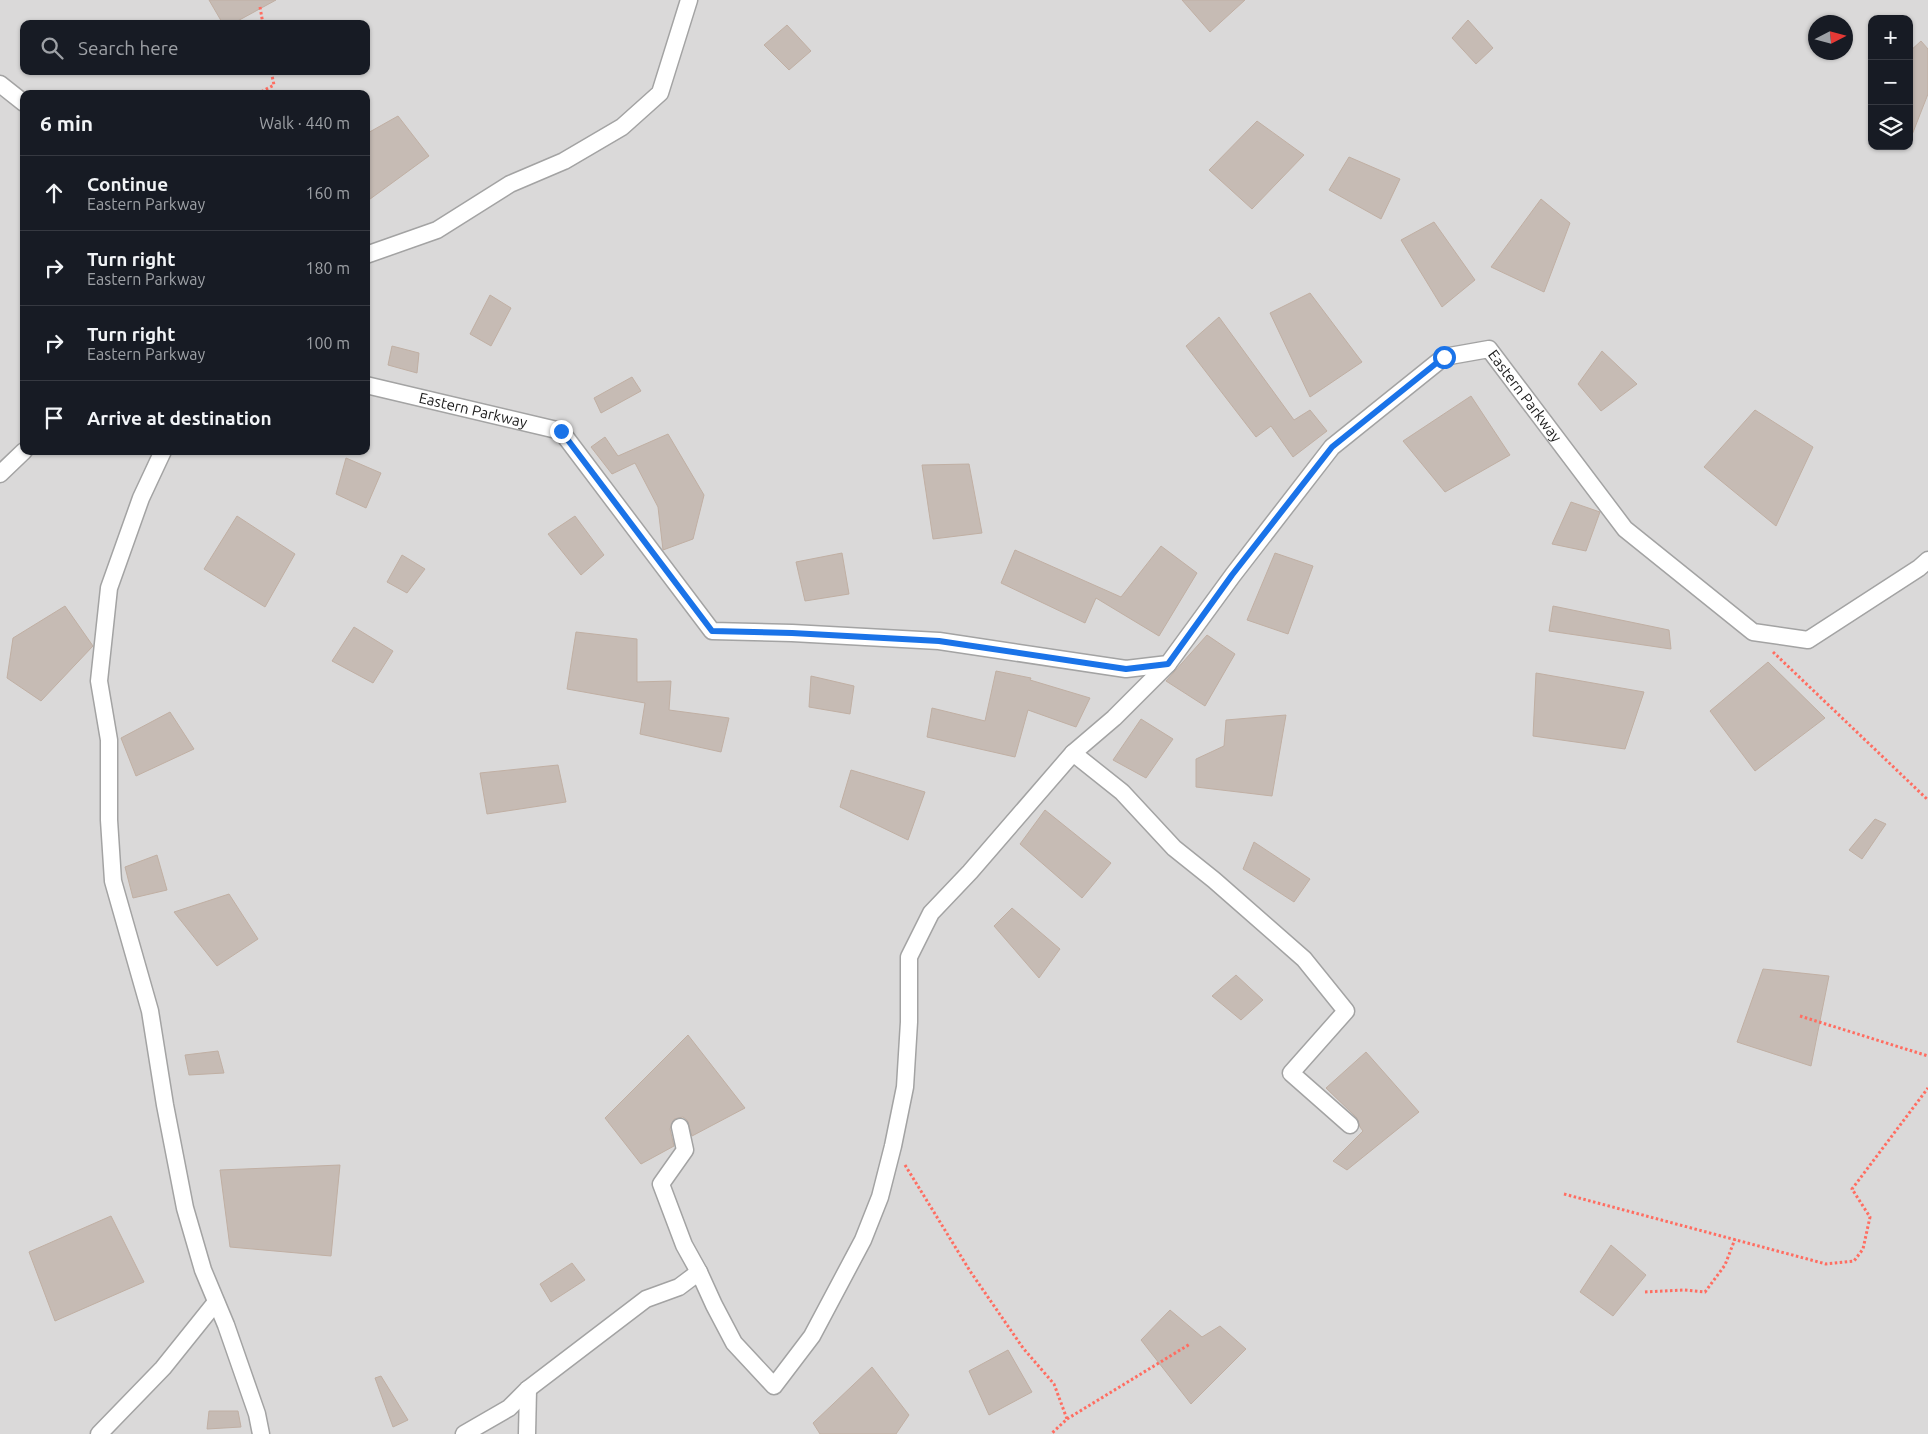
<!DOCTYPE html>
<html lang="en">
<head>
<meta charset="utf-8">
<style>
  :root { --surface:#171b24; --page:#242831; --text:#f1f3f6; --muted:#9ea1a6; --line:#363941 }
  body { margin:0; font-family:Ubuntu,sans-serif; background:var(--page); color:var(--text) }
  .controls { position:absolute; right:15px; top:15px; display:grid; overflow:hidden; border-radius:10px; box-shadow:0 1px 4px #0004 }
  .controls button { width:45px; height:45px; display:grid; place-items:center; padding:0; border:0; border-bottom:1px solid var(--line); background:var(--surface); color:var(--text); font:25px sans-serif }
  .compass { position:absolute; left:1808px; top:15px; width:45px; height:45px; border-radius:50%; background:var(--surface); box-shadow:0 1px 4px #0004; rotate:84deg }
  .stop { position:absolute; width:15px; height:15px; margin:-11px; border:4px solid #1a73e8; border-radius:50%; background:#fff }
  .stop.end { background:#1a73e8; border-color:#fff; box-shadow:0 1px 5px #0008 }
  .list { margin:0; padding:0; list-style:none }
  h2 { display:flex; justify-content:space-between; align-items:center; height:65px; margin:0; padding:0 20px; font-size:21px }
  h2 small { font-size:16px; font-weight:400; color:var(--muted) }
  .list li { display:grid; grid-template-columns:32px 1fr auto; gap:15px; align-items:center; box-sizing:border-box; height:75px; padding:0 20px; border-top:1px solid var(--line) }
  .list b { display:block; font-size:19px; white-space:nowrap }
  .list p { margin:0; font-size:16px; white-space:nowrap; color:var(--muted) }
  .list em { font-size:16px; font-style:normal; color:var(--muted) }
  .icon { flex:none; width:28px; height:28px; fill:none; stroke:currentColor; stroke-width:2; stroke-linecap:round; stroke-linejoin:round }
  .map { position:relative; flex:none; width:1928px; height:1434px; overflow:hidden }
  .search { position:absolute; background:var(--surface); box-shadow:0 1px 4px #0004; left:20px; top:20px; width:350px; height:55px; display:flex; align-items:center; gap:12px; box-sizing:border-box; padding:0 18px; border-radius:10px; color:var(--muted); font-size:19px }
  .panel { position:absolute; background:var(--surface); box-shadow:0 1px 4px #0004; left:20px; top:90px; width:350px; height:365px; border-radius:10px }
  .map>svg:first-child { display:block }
</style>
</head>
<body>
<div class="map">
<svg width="1928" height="1434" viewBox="0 0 1928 1434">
  <rect width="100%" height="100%" fill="#eee9e1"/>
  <path fill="#dad9d9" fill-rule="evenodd" d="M0 0H1928V1434H0ZM1872 19H1909V146H1872ZM1816 22H1846V52H1816ZM24 24H366V71H24ZM24 94H366V451H24Z"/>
  <path fill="#c6bbb4" stroke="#c0afa3" d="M209 0H276L232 24H223Z
    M1182 0H1245L1210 32Z
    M1468 20 1493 48 1476 64 1452 38Z
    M787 25 811 51 789 70 764 45Z
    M1921 41 1928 49V94L1910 140 1909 52Z
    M398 116 429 156 366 202V134Z
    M1257 121 1304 155 1252 209 1209 170Z
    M1349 157 1400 179 1381 219 1329 190Z
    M1541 199 1570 223 1544 292 1491 267Z
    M1434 222 1475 280 1442 307 1401 240Z
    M1310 293 1362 362 1310 397 1270 313Z
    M490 295 511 308 491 346 470 334Z
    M1219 317 1294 420 1310 410 1327 431 1293 457 1271 426 1256 437 1186 346Z
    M392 346 419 353 417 373 388 365Z
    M1602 351 1637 384 1601 411 1578 384Z
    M632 377 641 391 601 413 594 398Z
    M1471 396 1510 455 1445 492 1403 441Z
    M1755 410 1813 447 1776 526 1704 467Z
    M668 434 704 495 693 539 663 550 658 507 635 463 612 474 591 447 605 437 618 456Z
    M346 458 381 473 366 508 336 494Z
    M969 464 982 533 933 539 922 465Z
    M1571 502 1600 512 1586 551 1552 544Z
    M237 516 295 554 265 607 204 569Z
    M575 516 604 555 581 575 548 534Z
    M1161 546 1197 573 1159 636 1096 598 1085 623 1001 583 1015 550 1121 597Z
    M842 553 849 594 805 601 796 562Z
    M1275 553 1313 566 1288 634 1247 620Z
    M402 555 425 569 407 593 387 582Z
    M65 606 93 646 41 701 7 678 13 638Z
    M1553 606 1669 630 1671 649 1549 631Z
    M354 627 393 651 373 683 332 661Z
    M576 632 637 639V682L671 681 669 710 729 718 721 752 640 734 645 703 567 689Z
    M1207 635 1235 654 1205 706 1166 681Z
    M1768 662 1825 718 1755 771 1710 711Z
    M996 671 1031 678 1030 680 1090 698 1076 727 1028 710 1015 757 927 737 932 708 985 721Z
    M1536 673 1644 692 1625 749 1533 736Z
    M811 676 854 686 850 714 809 707Z
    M170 712 194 749 136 776 121 738Z
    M1286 715 1272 796 1196 787V759L1224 746 1226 720Z
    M1141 719 1173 739 1146 778 1113 760Z
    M558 765 566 802 487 814 480 773Z
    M851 770 925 792 908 840 840 807Z
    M1045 810 1111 863 1082 898 1020 844Z
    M1875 819 1886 824 1862 859 1849 850Z
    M1254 842 1310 879 1294 902 1243 869Z
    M157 855 167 890 133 898 125 867Z
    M229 894 258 939 217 966 174 912Z
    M1012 908 1060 949 1039 978 994 926Z
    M1763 969 1829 976 1811 1066 1737 1042Z
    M1236 975 1263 1000 1241 1020 1212 996Z
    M688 1035 745 1108 692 1136 687 1120 683 1117 674 1119 670 1129 674 1146 641 1164 605 1118Z
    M218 1051 224 1073 189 1075 185 1055Z
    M1366 1052 1419 1112 1347 1170 1333 1161 1363 1131 1360 1127 1357 1118 1326 1088Z
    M340 1165 331 1256 230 1247 220 1170Z
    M111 1216 144 1282 55 1321 29 1252Z
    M1611 1245 1646 1275 1613 1316 1580 1292Z
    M572 1263 585 1280 551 1302 540 1284Z
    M1170 1310 1202 1337 1220 1326 1246 1349 1191 1404 1141 1340Z
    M1008 1350 1032 1392 989 1415 969 1371Z
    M872 1367 909 1415 896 1434H820L813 1423Z
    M381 1376 408 1420 393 1427 375 1378Z
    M209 1411H238L241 1427 207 1429Z"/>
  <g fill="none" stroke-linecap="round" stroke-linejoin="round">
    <defs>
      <g id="street">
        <path d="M0 84 24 103"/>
        <path d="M366 255 437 230 510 184 564 161 622 127 660 93 689 0"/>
        <path id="s1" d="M366 385 561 431 712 631 792 633 939 641 1126 669 1168 664 1233 575 1332 447 1444 357 1489 349 1625 529 1753 632 1808 640 1919 568 1928 560"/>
        <path d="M163 451 141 498 109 588 99 681 109 740V820L113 881 150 1011 165 1105 185 1208 203 1270 226 1325 257 1414 261 1434"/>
        <path d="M0 474 24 451"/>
        <path d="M1073 753 1122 792 1174 848 1214 880 1304 959 1346 1011 1291 1073 1350 1125"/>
        <path d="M680 1127 685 1150 661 1184 684 1245 699 1272 714 1305 734 1343 774 1386 812 1336 863 1240 880 1197 893 1146 905 1087 909 1022V957L931 913 970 872 1073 753 1114 718 1168 664"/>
        <path d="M99 1434 163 1368 216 1302"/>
        <path d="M464 1434 509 1408 528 1389 646 1299 679 1287 699 1272"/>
        <path d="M527 1434 528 1389"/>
      </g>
    </defs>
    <use href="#street" stroke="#a3a3a3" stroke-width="19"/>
    <path stroke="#ff6d61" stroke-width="3" stroke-dasharray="2.5 2.5" stroke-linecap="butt" d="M260 7 263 24
      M257 94 274 85 271 71
      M1773 652 1928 800
      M1800 1016 1928 1056
      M905 1165 970 1271 1023 1348 1054 1384 1067 1419 1051 1434
      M1564 1194 1826 1264 1854 1261 1863 1249 1870 1217 1852 1189 1928 1088
      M1645 1292 1684 1290 1705 1292 1725 1265 1735 1239
      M1067 1419 1190 1344"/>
    <use href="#street" stroke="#fff" stroke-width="16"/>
  </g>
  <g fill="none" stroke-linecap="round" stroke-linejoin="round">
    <path stroke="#1a73e8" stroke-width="6" d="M561 431 712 631 792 633 939 641 1126 669 1168 664 1232 575 1332 447 1444 357"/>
  </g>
  <g text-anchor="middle" stroke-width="5" stroke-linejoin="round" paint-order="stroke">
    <g font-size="15" fill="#1c1c1c" stroke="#fff">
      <text dy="5" stroke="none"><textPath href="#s1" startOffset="1430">Eastern Parkway</textPath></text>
      <text dy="5" stroke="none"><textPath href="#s1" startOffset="110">Eastern Parkway</textPath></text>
    </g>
  </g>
</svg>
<div class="controls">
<button>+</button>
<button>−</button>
<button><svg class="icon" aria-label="layers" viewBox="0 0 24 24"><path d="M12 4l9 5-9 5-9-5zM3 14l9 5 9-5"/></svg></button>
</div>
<svg class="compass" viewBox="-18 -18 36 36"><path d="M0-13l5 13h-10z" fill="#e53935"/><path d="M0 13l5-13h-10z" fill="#9ea1a6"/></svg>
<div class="stop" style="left:1444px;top:357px"></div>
<div class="stop end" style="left:561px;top:431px"></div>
<div class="search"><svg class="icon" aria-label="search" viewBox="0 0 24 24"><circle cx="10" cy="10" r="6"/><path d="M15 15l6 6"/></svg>Search here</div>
<section class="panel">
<h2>6 min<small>Walk · 440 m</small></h2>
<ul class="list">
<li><svg class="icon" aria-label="ahead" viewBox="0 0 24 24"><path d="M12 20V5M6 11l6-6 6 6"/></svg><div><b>Continue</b><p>Eastern Parkway</p></div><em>160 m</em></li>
<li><svg class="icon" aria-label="right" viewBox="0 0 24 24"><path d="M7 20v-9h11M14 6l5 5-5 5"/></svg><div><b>Turn right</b><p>Eastern Parkway</p></div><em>180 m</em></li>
<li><svg class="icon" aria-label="right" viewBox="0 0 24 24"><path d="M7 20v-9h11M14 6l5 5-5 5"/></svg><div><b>Turn right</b><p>Eastern Parkway</p></div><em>100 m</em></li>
<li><svg class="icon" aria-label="arrive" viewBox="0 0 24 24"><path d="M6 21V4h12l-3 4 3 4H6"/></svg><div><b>Arrive at destination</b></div></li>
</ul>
</section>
</div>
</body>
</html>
